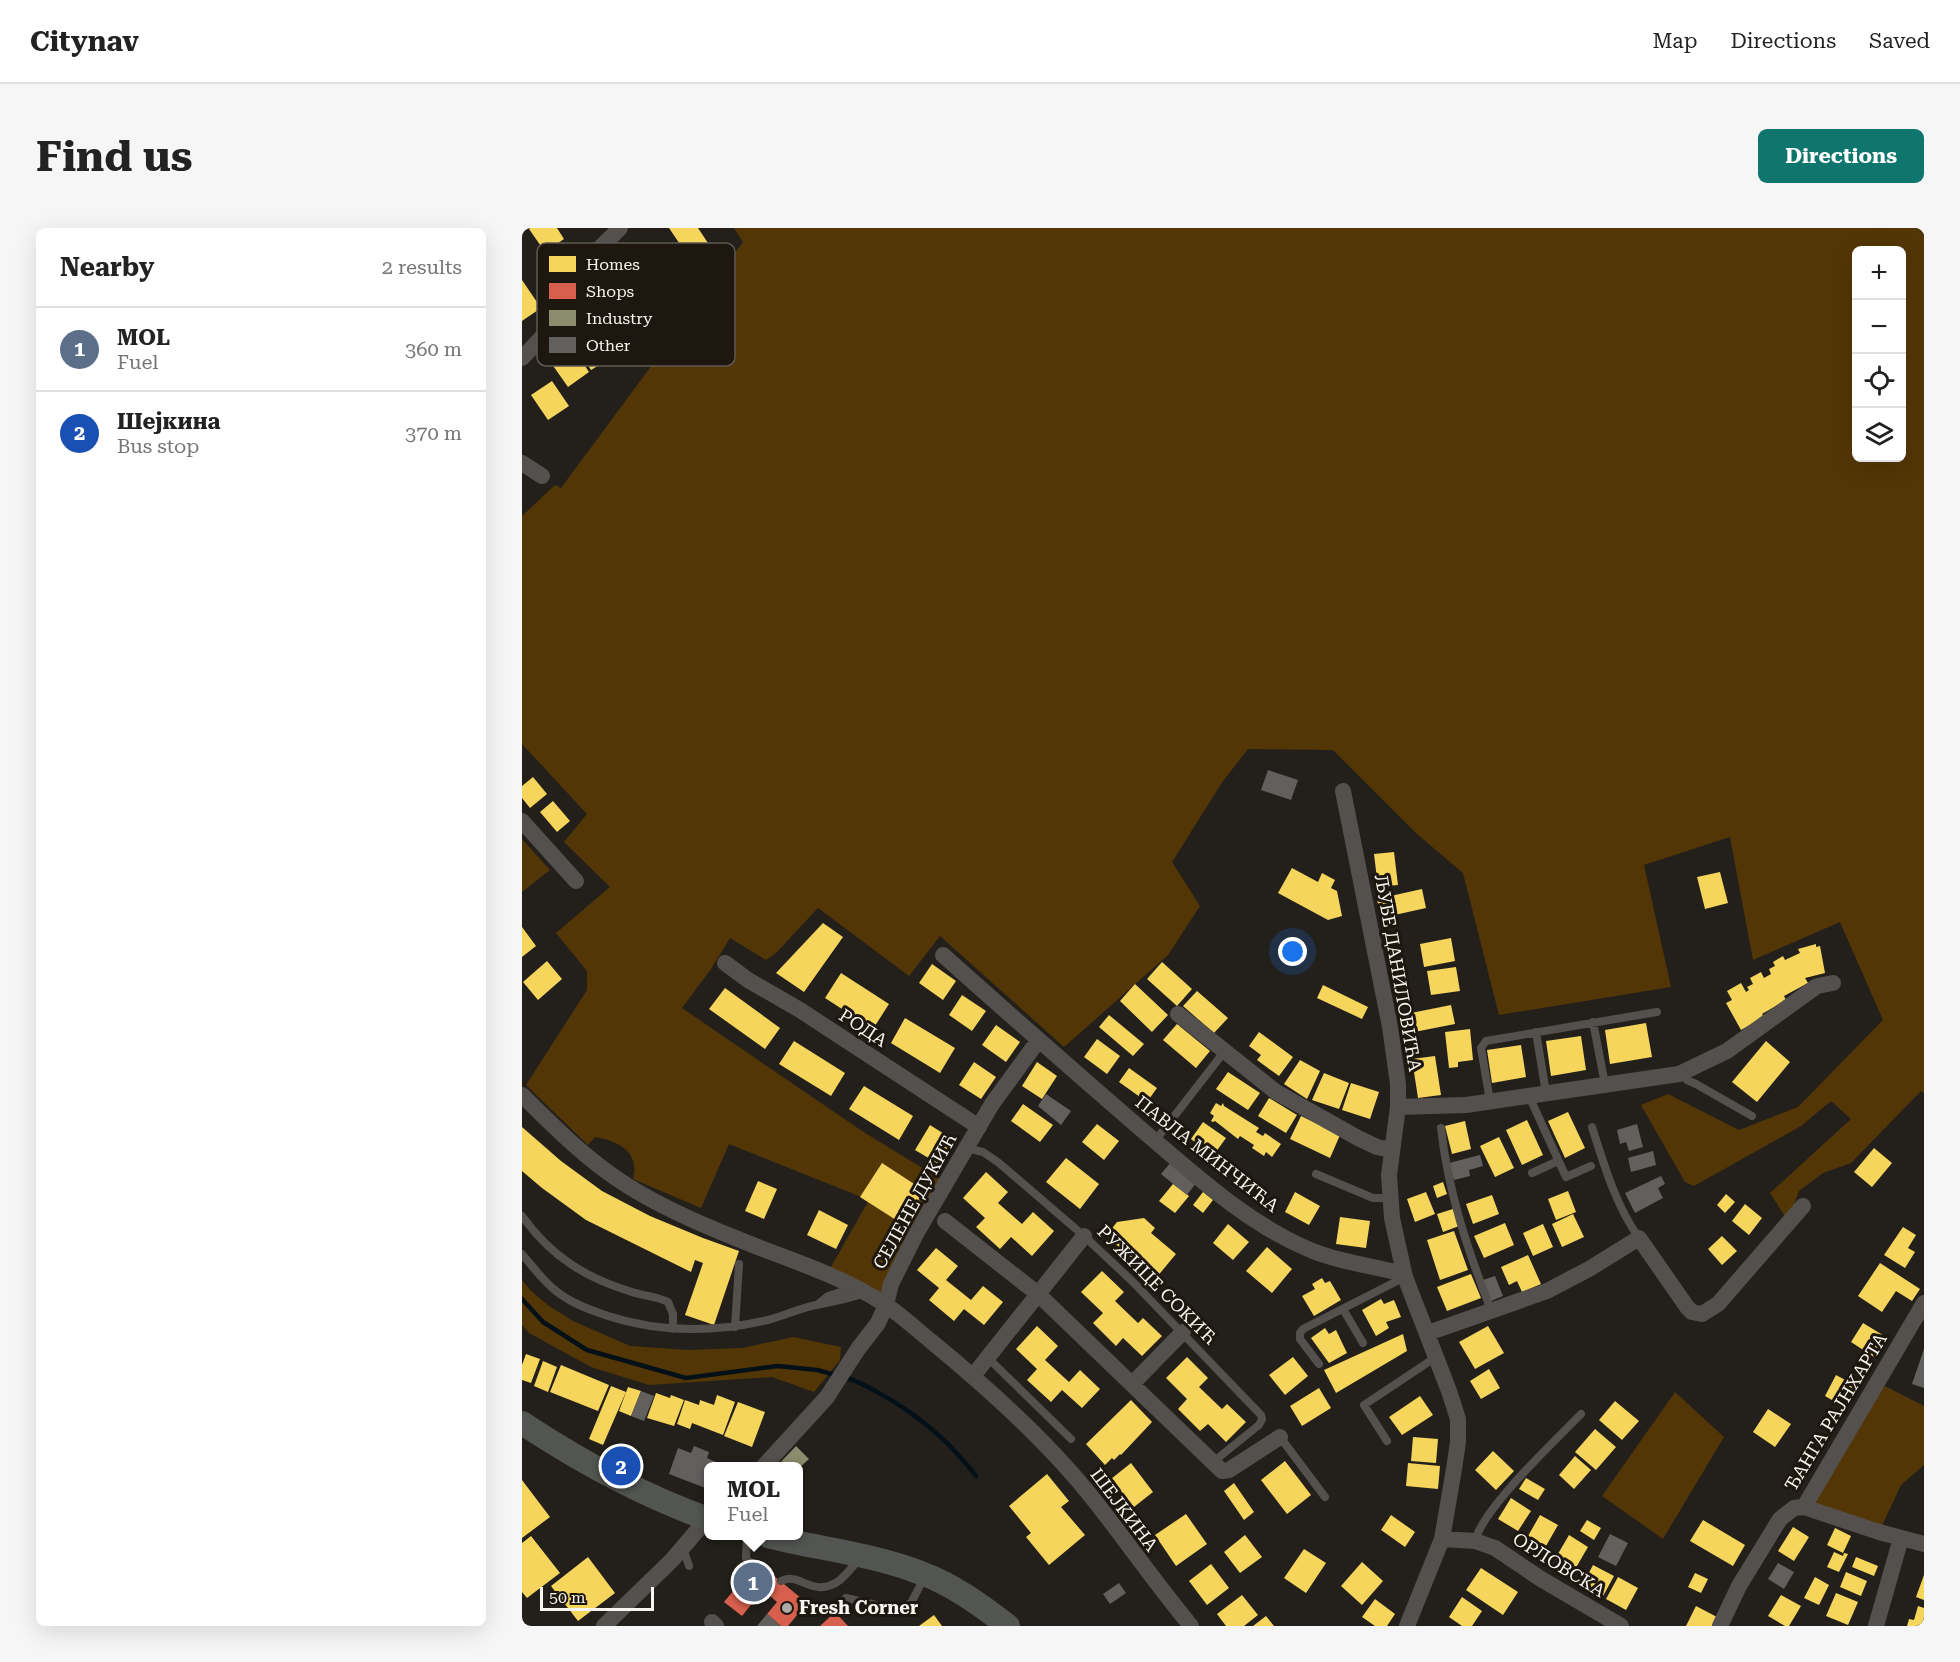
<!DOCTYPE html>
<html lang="en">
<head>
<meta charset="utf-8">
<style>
  :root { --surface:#fff; --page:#f6f6f6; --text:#222; --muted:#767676; --line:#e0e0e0; --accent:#0f766e }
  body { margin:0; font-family:"Roboto Serif",serif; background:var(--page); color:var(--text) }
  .controls { position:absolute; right:18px; top:18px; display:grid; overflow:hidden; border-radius:9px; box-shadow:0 6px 24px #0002 }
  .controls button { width:54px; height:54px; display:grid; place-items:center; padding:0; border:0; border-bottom:2px solid var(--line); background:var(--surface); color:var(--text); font:30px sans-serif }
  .scale { position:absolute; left:18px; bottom:15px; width:114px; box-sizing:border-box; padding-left:6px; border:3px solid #f8f4ef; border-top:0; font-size:16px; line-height:21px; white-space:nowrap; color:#f8f4ef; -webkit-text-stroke:4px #1d1710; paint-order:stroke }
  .you { position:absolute; left:771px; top:724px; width:21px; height:21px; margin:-15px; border:4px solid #fff; border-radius:50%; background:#1a73e8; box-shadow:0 0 0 9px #1a73e833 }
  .badge { display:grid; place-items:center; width:39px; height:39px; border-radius:50%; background:var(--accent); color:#fff; font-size:20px; font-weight:700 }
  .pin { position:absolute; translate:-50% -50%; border:3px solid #fff; box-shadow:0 2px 6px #0006 }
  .popup { position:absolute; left:182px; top:1234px; width:99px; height:78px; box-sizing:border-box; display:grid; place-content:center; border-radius:9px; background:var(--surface); filter:drop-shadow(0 2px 4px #0005); font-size:20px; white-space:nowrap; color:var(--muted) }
  .popup b { font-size:22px; color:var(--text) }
  .popup::after { content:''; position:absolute; left:50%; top:100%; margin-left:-12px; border:12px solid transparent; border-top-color:var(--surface) }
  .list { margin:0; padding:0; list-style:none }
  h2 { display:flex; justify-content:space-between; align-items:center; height:78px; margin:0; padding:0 24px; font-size:26px }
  h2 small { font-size:20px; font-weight:400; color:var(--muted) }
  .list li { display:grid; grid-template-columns:39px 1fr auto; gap:18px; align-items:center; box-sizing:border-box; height:84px; padding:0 24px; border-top:2px solid var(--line) }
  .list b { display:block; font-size:22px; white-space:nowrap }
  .list p { margin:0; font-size:20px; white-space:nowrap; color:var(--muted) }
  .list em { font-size:20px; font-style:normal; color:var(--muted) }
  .icon { flex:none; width:33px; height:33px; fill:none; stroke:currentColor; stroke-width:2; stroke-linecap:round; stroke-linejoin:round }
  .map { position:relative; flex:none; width:1402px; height:1398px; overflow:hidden; border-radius:9px }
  header { display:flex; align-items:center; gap:36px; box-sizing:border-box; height:84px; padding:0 30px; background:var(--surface); border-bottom:2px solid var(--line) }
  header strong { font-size:28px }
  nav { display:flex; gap:33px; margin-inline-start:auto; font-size:21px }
  .intro { display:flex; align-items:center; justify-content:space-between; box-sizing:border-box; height:144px; padding:0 36px }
  h1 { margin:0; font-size:42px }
  .button { padding:15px 27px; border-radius:9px; background:var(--accent); color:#fff; font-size:21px; font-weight:700 }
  main { display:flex; gap:36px; padding:0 36px }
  aside { flex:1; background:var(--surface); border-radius:9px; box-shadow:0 6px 24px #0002 }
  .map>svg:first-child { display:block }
</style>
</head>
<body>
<header>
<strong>Citynav</strong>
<nav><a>Map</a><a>Directions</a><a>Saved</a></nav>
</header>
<div class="intro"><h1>Find us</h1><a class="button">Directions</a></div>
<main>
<aside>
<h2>Nearby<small>2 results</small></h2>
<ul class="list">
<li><span class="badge" style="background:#5c6f8a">1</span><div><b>MOL</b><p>Fuel</p></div><em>360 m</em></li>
<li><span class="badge" style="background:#1a4fb4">2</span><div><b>Шејкина</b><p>Bus stop</p></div><em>370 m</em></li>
</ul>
</aside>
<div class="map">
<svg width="1402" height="1398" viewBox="0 0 1402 1398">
  <rect width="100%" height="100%" fill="#23201c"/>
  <path fill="#533606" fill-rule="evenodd" d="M212 0H1402V865L1399 863 1329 935 1301 945 1277 963 1266 993 1248 965 1329 891 1309 873 1279 898 1172 958 1163 954 1119 877 1146 866 1217 902 1276 879 1361 792 1318 694 1231 732 1208 609 1122 637 1149 759 977 787 941 645 895 606 811 522 726 521 701 553 650 634 678 678 646 727 542 819 418 708 387 748 296 680 254 725 244 732 208 710 189 741 160 780 343 905 425 955 364 1077 305 1046 347 972 207 916 179 980 111 951C118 924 97 913 73 909L66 917 4 857 65 762V743L34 705 88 659 42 614 65 586 0 516V288L33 257 39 260 221 14ZM1334 22H1380V230H1334Z
    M0 611 28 642 0 664Z
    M0 1052 9 1063 27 1078 51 1093 108 1118 165 1122 220 1120 271 1109 319 1119 318 1132 292 1164 250 1149 127 1157 69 1139 7 1105 0 1097Z
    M1357 1155 1402 1178V1237L1379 1257 1357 1304 1282 1279Z
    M1153 1164 1202 1209 1141 1311 1080 1268Z"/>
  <path fill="#f6d55c" d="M8 0H35L42 11 23 24 7 1Z
    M147 0H176L192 24 172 37Z
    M127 17 148 49 133 58 126 48 122 50 108 29Z
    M97 31 110 51 95 61 82 41Z
    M0 52 19 80 0 93Z
    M90 65 108 91 92 102 83 89 79 92 70 79Z
    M66 85 81 107 62 119 48 97Z
    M109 116 117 127 106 136 97 124Z
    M49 117 67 144 46 159 27 132Z
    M73 117 84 133 69 142 59 126Z
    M30 153 47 178 26 192 9 167Z
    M11 549 25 566 8 580 0 570V558Z
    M31 573 48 593 35 604 18 584Z
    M872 624 876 657 856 659 852 626Z
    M770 640 796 654 800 645 813 652 809 660 815 663 820 688 806 692 756 665Z
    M1198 644 1206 675 1183 681 1175 649Z
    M900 661 904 680 859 690 855 671Z
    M301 695 321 709 282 764 254 745Z
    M0 699 14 718 0 729Z
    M929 710 933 733 902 739 898 716Z
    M1294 716V719L1298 718 1303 745 1283 750 1286 755 1262 768 1264 772 1240 786 1242 789 1219 802 1204 775 1210 772 1205 763 1219 755 1224 764 1227 762 1225 759 1231 756 1228 750 1239 744 1242 750 1249 746 1247 741 1253 738 1251 734 1261 728 1263 732 1278 725 1276 721Z
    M25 733 40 751 16 772 1 754Z
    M640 734 670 761 655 778 625 751Z
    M410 736 434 753 421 772 397 755Z
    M934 739 938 763 909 767 905 743Z
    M319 745 367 776 351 801 303 770Z
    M613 756 646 787 630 804 598 773Z
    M801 757 846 779 840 791 795 770Z
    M203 760 258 800 243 821 187 781Z
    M675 763 706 790 692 805 661 778Z
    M440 767 464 783 450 803 427 787Z
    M929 777 933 796 882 806 879 787Z
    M587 787 622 816 611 828 577 799Z
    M383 790 433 820 418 845 369 815Z
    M1124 795 1130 829 1088 836 1083 802Z
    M655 796 688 823 674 840 641 812Z
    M474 797 498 814 484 834 460 817Z
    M948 801 951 832 936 834V839L927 840 923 804Z
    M737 804 771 829 757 848 735 832 739 827 727 818Z
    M1059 808 1064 842 1029 848 1024 813Z
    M575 811 598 828 585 846 562 829Z
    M272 813 323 845 309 868 257 836Z
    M1244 813 1268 834 1235 874 1210 854Z
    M999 817 1004 849 970 855 965 822Z
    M913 828 919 867 896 870 890 831Z
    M778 832 798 843 785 871 762 856Z
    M452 834 474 849 459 871 437 857Z
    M515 834 535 848 520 871 500 858Z
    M607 840 635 860 625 874 597 854Z
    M706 844 738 865 726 882 694 861Z
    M802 845 827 855 817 881 790 872Z
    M829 855 857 864 848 891 820 882Z
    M342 858 391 888 377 912 327 881Z
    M747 870 775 887 764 905 736 888Z
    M694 875 699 878 701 875 702 878 737 900 734 904 741 908 743 905 759 916 750 929 744 924 742 928 730 920 732 917 718 908 716 911 693 893 691 894 689 893 692 888 688 885Z
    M501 876 531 897 518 914 489 893Z
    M1046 884 1063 920 1043 930 1026 893Z
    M779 888 818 907 808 930 768 911Z
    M1005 892 1021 927 1000 937 984 902Z
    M943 893 949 921 930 926 923 898Z
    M681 894 704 910 691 928 669 911Z
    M575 896 597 913 582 932 560 914Z
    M408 897 435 914 420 938 393 922Z
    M0 899 39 933 80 963 128 988 181 1010 217 1023 192 1097 163 1087 181 1035 173 1032 169 1044 64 992 20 960 0 943Z
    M977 909 992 940 973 949 958 918Z
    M1352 920 1370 935 1350 959 1332 944Z
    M544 930 577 956 558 981 524 954Z
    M360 935 406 965 385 999 338 969Z
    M464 944 486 964 476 975 500 996 511 984 532 1003 510 1028 489 1009 478 1021 454 999 463 990 441 970Z
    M236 953 255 961 242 991 223 983Z
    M921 954 925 966 915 970 911 958Z
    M651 956 667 968 653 985 637 973Z
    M1046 963 1054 984 1034 992 1026 971Z
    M681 964 691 972 681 985 671 977Z
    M773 964 798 978 787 997 763 984Z
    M904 964 913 986 893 994 885 971Z
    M1204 966 1213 974 1203 985 1195 977Z
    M970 967 977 986 951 996 944 976Z
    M1223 976 1240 990 1227 1007 1210 993Z
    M931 981 937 998 921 1004 915 986Z
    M297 982 326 997 314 1021 285 1007Z
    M1051 986 1062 1009 1040 1019 1030 996Z
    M818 989 848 993 844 1020 814 1016Z
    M622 990 633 1000 629 1005 654 1026 634 1050 584 1008 595 994Z
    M983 995 992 1017 962 1030 952 1008Z
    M706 996 727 1014 711 1032 691 1015Z
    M1021 996 1031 1019 1011 1028 1001 1005Z
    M1381 999 1394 1007 1386 1020 1393 1024 1383 1040 1362 1027Z
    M932 1003 946 1042 918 1052 905 1012Z
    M1200 1008 1215 1023 1200 1037 1186 1021Z
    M745 1019 770 1041 750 1065 724 1043Z
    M414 1020 436 1038 424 1052 449 1072 461 1058 481 1074 462 1097 442 1081 432 1093 407 1072 417 1060 395 1042Z
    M1006 1027 1019 1056 1000 1064 995 1053 987 1057 979 1039Z
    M1358 1035 1398 1061 1390 1073 1374 1063 1360 1084 1336 1068Z
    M580 1043 602 1064 593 1073 616 1095 621 1090 640 1108 620 1128 601 1110 594 1118 571 1095 581 1085 559 1064Z
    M949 1046 959 1070 925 1083 915 1059Z
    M800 1050 803 1055 808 1053 819 1072 792 1088 780 1068 793 1061 790 1056Z
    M859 1071 862 1076 872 1072 879 1089 864 1094 867 1100 854 1108 840 1082Z
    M1341 1095 1364 1109 1352 1129 1329 1114Z
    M515 1098 536 1118 523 1132 547 1154 558 1142 578 1161 560 1180 540 1162 529 1174 505 1152 515 1141 494 1121Z
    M966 1098 982 1125 953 1141 937 1114Z
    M803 1100 807 1106 814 1102 825 1125 807 1135 789 1110Z
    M881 1106 885 1123 814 1165 802 1142Z
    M4 1126 18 1131 9 1155 0 1152V1137Z
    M665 1129 686 1150 677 1159 700 1181 705 1176 724 1194 704 1214 686 1196 678 1203 656 1181 665 1171 644 1150Z
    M771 1129 786 1148 763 1167 747 1147Z
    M21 1133 35 1139 26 1164 12 1158Z
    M39 1137 87 1157 76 1183 28 1164Z
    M967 1141 978 1160 959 1171 948 1153Z
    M1314 1147 1334 1158 1322 1179 1303 1168Z
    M89 1158 104 1164 81 1217 67 1211Z
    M106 1159 119 1163 109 1188 97 1183Z
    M797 1160 809 1180 780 1198 768 1178Z
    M134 1165 148 1170 149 1167 162 1172 152 1198 125 1190Z
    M195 1167 213 1174 201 1207 170 1195 168 1201 155 1196 163 1172 177 1177 178 1172 192 1177Z
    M898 1168 911 1187 880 1207 867 1189Z
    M609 1172 630 1194 599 1227 598 1226 592 1232 590 1230 583 1237 564 1216Z
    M1093 1173 1117 1193 1100 1212 1077 1192Z
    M216 1174 243 1184 230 1219 202 1208Z
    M1246 1181 1269 1196 1253 1219 1231 1204Z
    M1073 1201 1094 1219 1074 1242 1053 1224Z
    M891 1209 916 1211 914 1235 889 1233Z
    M971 1223 992 1243 974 1262 953 1242Z
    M1053 1228 1069 1242 1052 1261 1037 1247Z
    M763 1233 789 1267 765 1286 739 1252Z
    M609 1235 631 1264 612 1279 589 1251Z
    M886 1235 918 1238 916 1261 884 1258Z
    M525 1246 547 1273 539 1279 563 1307 527 1337 504 1309 509 1305 487 1278Z
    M1004 1250 1023 1261 1016 1272 997 1261Z
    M0 1252 28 1289 0 1310Z
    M712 1255 732 1284 722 1292 702 1263Z
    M989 1270 1009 1283 996 1303 976 1291Z
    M664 1286 685 1316 654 1338 633 1307Z
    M869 1287 893 1304 883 1319 859 1302Z
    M1018 1287 1036 1297 1024 1318 1006 1308Z
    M1065 1292 1079 1300 1072 1312 1058 1303Z
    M1181 1292 1223 1317 1211 1338 1168 1313Z
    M1271 1299 1287 1309 1272 1333 1256 1323Z
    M1313 1300 1329 1308 1321 1325 1305 1317Z
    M723 1307 740 1329 718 1345 702 1324Z
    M1047 1307 1066 1319 1052 1343 1033 1331Z
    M9 1308 38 1345 5 1370 0 1364V1315Z
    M782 1321 804 1335 784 1365 762 1350Z
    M1312 1324 1321 1328 1322 1325 1326 1326 1317 1344 1305 1339Z
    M66 1329 93 1365 56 1393 29 1358Z
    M1334 1329 1356 1338 1352 1348 1330 1339Z
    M840 1334 861 1353 840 1377 819 1358Z
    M689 1336 707 1360 685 1377 667 1353Z
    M1071 1337 1092 1348 1080 1370 1059 1360Z
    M959 1340 996 1364 981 1387 944 1362Z
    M1324 1344 1345 1353 1339 1368 1318 1359Z
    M1173 1345 1186 1351 1179 1365 1166 1359Z
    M1402 1347V1372L1394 1369Z
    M1096 1349 1116 1360 1104 1382 1084 1371Z
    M1293 1349 1307 1357 1297 1377 1282 1370Z
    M1314 1365 1336 1374 1326 1397 1304 1388Z
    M720 1367 736 1387 722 1398H704L695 1386Z
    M1259 1367 1279 1378 1267 1398H1263L1246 1388Z
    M940 1369 960 1383 950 1398H940L927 1389Z
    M853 1371 873 1386 865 1398H853L840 1389Z
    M1174 1378 1195 1389 1190 1398H1164Z
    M1396 1378 1402 1380V1398H1385L1387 1391 1392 1392Z
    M412 1387 420 1398H397Z
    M744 1388 752 1398H731Z"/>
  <path fill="#d6604d" d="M235 1334 285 1375 266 1398H259L245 1386 255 1374 241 1362 220 1388 202 1374Z
    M313 1384 326 1398H298Z"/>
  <path fill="#8c8c6e" d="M274 1218 287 1231 276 1241V1238H255Z"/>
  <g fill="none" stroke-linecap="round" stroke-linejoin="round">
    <path stroke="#031017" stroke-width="4.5" d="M0 1071 21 1094 65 1122 164 1150 256 1138 295 1142 314 1147
      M322 1149C337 1153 350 1161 364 1169 400 1190 429 1215 454 1248"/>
  </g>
  <path fill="#625f5f" d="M746 542 776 552 769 572 739 562Z
    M524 866 549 883 539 897 516 878Z
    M1115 896 1121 919 1107 923 1104 914 1098 916 1095 902Z
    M1131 923 1134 937 1109 944 1106 930Z
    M958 927 961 938 947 942 948 948 932 952 927 935Z
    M649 934 674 955 665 967 639 946Z
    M1139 948 1143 956 1136 960 1141 970 1113 985 1103 965Z
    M973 1048 981 1068 969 1073 961 1052Z
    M1402 1121V1160L1390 1156Z
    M119 1163 132 1168 122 1193 109 1188Z
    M172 1218 187 1224 185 1230 196 1235 195 1238H186V1261L147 1246 156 1220 169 1225Z
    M1088 1306 1106 1315 1094 1338 1076 1329Z
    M1256 1335 1272 1344 1262 1361 1246 1351Z
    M597 1355 604 1365 588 1376 581 1366Z
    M245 1386 259 1398H235Z"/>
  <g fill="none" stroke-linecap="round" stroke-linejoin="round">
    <path stroke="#53504d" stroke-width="8" d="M1071 794 1083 856
      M1014 804 1024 865
      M1158 845 1165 852 1174 856 1230 888
      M1007 868 1044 949 1069 938
      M968 873 959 820 964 813 1135 784
      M1070 899C1082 937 1094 978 1117 1010
      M919 900C926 964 946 1023 969 1082
      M633 913 702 824
      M444 920 461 924 477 935 562 1008 610 1053 739 1187 740 1191 737 1197 691 1234
      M1010 945 1036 933
      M794 946 851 970H867
      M0 988C29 1028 63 1050 110 1064 121 1068 135 1068 146 1074L151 1086V1101
      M0 1026C11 1039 21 1053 34 1063 49 1075 66 1081 83 1087 137 1105 191 1105 246 1092 262 1088 278 1080 294 1077 311 1074 326 1071 343 1065
      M295 1077 306 1068 331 1060
      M821 1081 841 1115
      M213 1099 217 1036
      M466 1130 549 1211
      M797 1136 778 1111V1105L781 1101 883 1049
      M758 1209 803 1269
      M865 1213 842 1177 914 1129
      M225 1308 224 1330 231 1339
      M953 1313C961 1280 1033 1213 1059 1186
      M161 1320 167 1338
      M259 1353C279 1343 291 1372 318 1352 325 1346 332 1337 338 1330
      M324 1370 376 1382 389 1375 403 1348"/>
    <path stroke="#53504d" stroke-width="16" d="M0 130 42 86 63 39 71 27 98 0
      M0 235 20 248
      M821 563 868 799 876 856V879L867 947 870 990 883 1049 927 1163 936 1191V1214L932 1241 920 1311 885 1398
      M0 593 54 653
      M421 727C487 786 553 844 620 902 671 945 723 994 786 1021 816 1034 851 1038 882 1046
      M203 735 226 752 278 782 457 899
      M656 786 754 864 836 910 855 919 869 922
      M0 867C33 900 66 933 106 958 141 980 178 996 216 1011 266 1032 314 1045 361 1075 378 1086 394 1101 410 1114 466 1160 528 1216 572 1272 605 1314 635 1357 669 1398
      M876 879 944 877 1157 846 1205 823 1295 758 1311 755
      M423 993 516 1066 700 1243 707 1242 758 1209
      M906 1105 1025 1063 1067 1041 1117 1010 1165 1079 1170 1084 1180 1086 1196 1076 1281 978
      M451 1148 562 1008
      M610 1156 661 1104
      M242 1238 305 1169 336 1121 356 1095 364 1077 369 1056 394 1006 470 876 516 813
      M1282 1279 1402 1075
      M920 1311 953 1313 973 1320 1019 1351 1099 1398
      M190 1394 194 1398
      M82 1398 150 1332 185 1291
      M1198 1398 1217 1358 1258 1291 1272 1280 1282 1279 1357 1304 1402 1316
      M1354 1398 1379 1310"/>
    <path stroke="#535552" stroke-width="24" d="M0 1195C59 1234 119 1267 186 1291
      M246 1308C297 1321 351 1326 399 1345 430 1356 460 1378 486 1398"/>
  </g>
  <circle fill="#adaaa5" stroke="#1d1710" stroke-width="2" cx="265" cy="1380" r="6"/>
  <g text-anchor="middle" stroke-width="6" stroke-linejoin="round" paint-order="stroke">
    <g font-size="18" fill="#f8f4ef" stroke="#1d1710">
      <text transform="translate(876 745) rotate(80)" y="6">ЉУБЕ ДАНИЛОВИЋА</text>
      <text transform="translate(341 800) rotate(33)" y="6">РОДА</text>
      <text transform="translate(685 926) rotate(38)" y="6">ПАВЛА МИНЧИЋА</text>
      <text transform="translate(393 973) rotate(-61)" y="6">СЕЛЕНЕ ДУКИЋ</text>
      <text transform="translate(635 1057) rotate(45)" y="6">РУЖИЦЕ СОКИЋ</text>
      <text transform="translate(1314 1184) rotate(-59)" y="6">ЂАНГА РАЈНХАРТА</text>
      <text transform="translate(602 1282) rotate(53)" y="6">ШЕЈКИНА</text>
      <text transform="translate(1037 1337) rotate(32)" y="6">ОРЛОВСКА</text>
    </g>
    <g font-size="18" font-weight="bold" fill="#f8f4ef" stroke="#1d1710" text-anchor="start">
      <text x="277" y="1386">Fresh Corner</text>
    </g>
  </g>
  <rect x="15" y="15" width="198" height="123" rx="9" fill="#1d1710" stroke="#5f5953" stroke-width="1.5"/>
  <rect x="27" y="28" width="27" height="16" fill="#f6d55c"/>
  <rect x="27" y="55" width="27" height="16" fill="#d6604d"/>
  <rect x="27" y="82" width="27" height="16" fill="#8c8c6e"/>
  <rect x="27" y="109" width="27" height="16" fill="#625f5f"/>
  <g font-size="16" fill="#f8f4ef">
    <text x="64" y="42">Homes</text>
    <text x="64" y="69">Shops</text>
    <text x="64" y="96">Industry</text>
    <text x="64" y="123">Other</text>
  </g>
</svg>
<div class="controls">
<button>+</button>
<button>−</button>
<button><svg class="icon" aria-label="locate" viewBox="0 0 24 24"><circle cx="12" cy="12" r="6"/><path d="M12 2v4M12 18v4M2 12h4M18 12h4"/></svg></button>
<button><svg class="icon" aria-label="layers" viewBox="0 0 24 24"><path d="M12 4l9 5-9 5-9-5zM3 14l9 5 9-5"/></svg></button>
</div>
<div class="scale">50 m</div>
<div class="you"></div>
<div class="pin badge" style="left:231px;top:1354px;background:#5c6f8a">1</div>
<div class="popup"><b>MOL</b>Fuel</div>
<div class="pin badge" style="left:99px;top:1238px;background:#1a4fb4">2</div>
</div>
</main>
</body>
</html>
